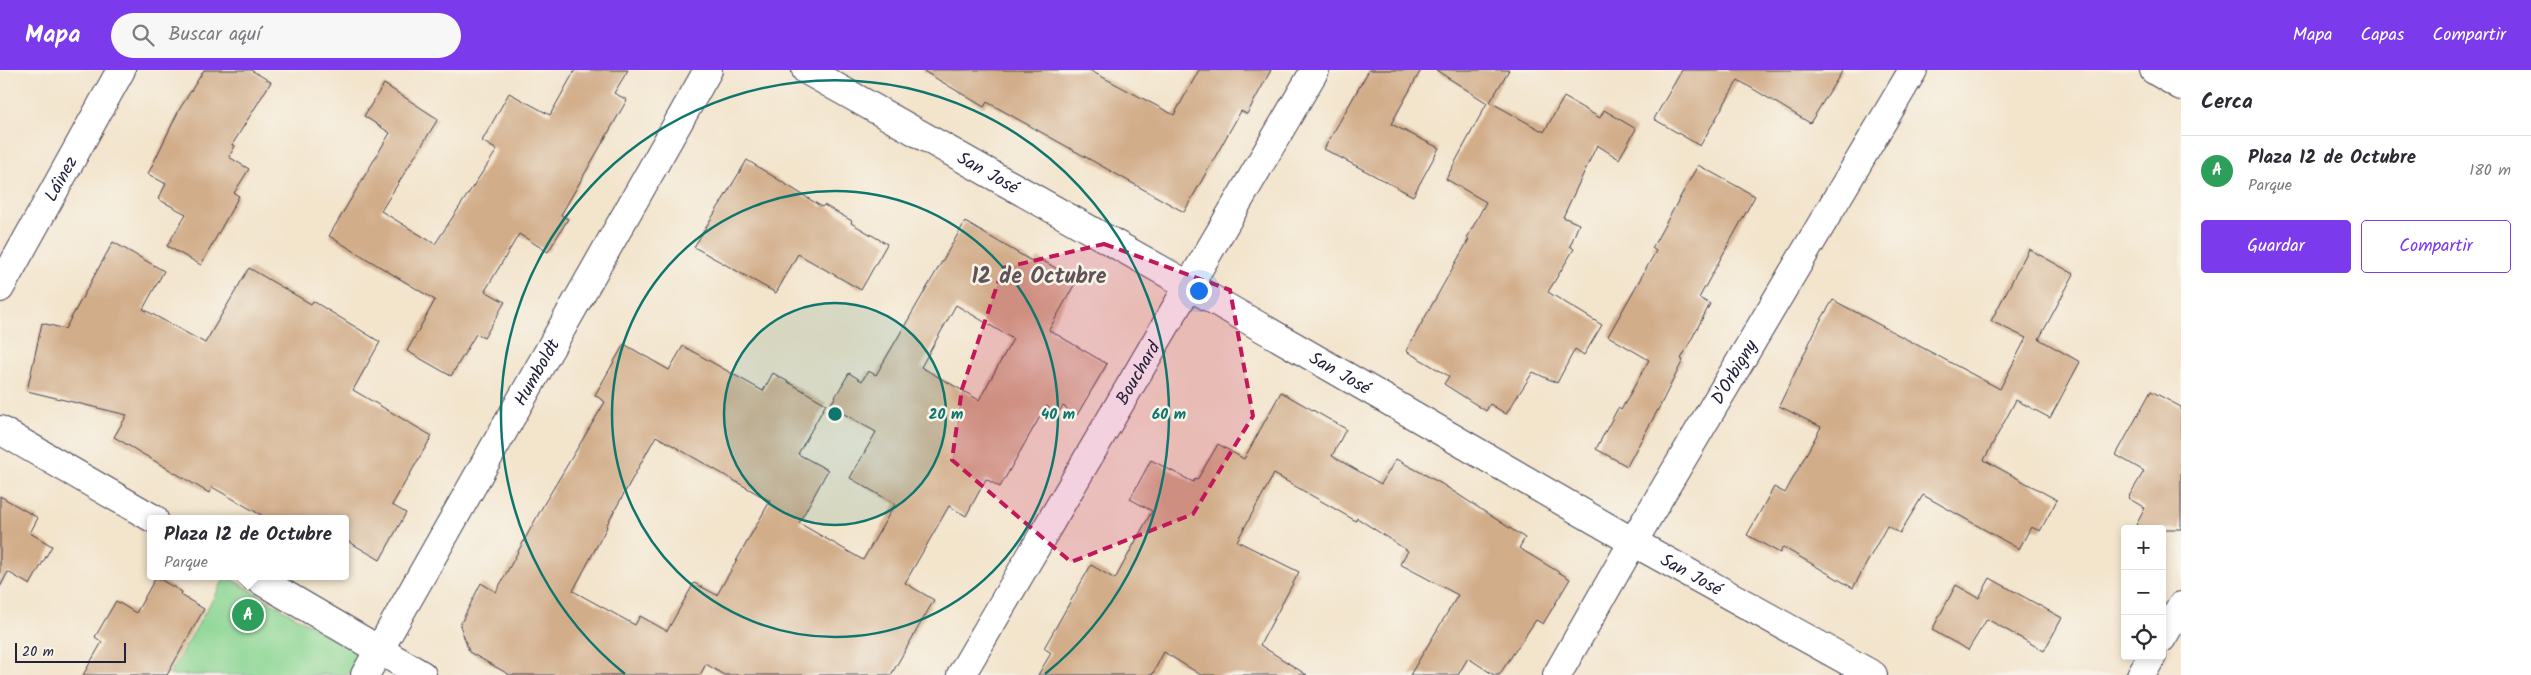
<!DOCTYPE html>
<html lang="es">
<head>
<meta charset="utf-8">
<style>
  :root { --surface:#fff; --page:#f7f7f7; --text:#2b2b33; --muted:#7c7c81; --line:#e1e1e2; --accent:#7c3aed }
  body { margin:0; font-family:Kalam,sans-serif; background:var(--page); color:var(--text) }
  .controls { position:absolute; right:15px; bottom:15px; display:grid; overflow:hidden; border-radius:5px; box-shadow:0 2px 8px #0003 }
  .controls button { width:45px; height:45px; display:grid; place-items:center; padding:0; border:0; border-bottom:1px solid var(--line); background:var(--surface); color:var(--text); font:25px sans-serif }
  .scale { position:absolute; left:15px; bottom:12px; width:111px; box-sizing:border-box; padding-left:5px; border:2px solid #22223b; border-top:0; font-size:14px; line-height:18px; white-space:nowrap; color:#22223b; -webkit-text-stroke:4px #f7f3e8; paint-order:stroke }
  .you { position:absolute; left:1198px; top:220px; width:18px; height:18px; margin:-12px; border:4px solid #fff; border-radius:50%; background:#1a73e8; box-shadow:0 0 0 8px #1a73e833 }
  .badge { display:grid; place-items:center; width:32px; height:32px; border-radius:50%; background:var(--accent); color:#fff; font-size:16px; font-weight:700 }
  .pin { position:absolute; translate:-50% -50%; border:2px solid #fff; box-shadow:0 1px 5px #0006 }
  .popup { position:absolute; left:147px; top:445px; width:202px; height:65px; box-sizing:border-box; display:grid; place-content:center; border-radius:5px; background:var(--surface); filter:drop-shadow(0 1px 4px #0005); font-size:16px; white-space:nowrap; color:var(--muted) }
  .popup b { font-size:19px; color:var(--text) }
  .popup::after { content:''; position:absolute; left:50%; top:100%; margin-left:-10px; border:10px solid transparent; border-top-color:var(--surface) }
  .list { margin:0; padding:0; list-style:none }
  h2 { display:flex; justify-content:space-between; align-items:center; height:65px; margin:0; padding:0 20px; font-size:21px }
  h2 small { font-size:16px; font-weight:400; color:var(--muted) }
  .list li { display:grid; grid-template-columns:32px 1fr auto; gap:15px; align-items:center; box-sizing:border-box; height:70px; padding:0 20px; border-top:1px solid var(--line) }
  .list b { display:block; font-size:19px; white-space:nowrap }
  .list p { margin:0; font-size:16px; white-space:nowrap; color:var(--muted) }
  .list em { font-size:16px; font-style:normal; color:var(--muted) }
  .actions { display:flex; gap:10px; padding:15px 20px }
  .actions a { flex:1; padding:11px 0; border:1px solid var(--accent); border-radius:5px; text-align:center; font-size:18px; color:var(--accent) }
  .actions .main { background:var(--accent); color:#fff }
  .icon { flex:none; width:28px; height:28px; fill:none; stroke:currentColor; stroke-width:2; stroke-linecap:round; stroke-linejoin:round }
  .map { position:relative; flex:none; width:2181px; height:605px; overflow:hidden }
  header { display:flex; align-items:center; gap:30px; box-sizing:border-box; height:70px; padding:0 25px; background:var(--accent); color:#fff }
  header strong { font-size:24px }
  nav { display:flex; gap:28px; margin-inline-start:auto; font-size:18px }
  .search { width:350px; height:45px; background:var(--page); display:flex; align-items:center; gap:12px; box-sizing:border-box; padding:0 18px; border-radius:28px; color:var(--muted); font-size:19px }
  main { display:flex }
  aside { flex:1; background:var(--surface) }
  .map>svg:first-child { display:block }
</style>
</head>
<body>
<header>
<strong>Mapa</strong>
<div class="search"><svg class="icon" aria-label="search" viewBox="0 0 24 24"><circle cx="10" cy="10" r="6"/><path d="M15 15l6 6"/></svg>Buscar aquí</div>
<nav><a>Mapa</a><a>Capas</a><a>Compartir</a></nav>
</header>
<main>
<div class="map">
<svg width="2181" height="605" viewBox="0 0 2181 605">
  <rect width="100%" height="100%" fill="#f7f3e8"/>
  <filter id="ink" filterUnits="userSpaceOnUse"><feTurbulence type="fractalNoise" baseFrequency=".02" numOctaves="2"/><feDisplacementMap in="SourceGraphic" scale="10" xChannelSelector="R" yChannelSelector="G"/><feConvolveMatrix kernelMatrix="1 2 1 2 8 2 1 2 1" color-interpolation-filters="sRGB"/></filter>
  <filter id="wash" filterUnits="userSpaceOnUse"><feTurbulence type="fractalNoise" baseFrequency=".0096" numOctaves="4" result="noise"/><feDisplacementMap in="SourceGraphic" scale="20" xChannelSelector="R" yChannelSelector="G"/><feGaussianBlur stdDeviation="1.12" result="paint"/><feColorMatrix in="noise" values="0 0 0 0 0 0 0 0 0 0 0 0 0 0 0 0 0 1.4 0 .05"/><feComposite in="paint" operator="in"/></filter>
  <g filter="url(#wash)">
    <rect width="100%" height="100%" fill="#f3e4cc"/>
    <path fill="#8ad693" stroke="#567c67" d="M226 506 360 584 348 605H169Z"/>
    <g id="blocks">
      <path fill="#d2ad8a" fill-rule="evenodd" d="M204 0H251L271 12 232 75 235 76 229 87 249 99 234 123 239 126 201 195 167 176 186 144 158 129 166 114 148 104 179 40Z
        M575 0H628L614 23 627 30 561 145 568 149 548 182 519 164 485 221 505 232 484 268 476 264 451 306 407 281 435 230 329 166 390 63 364 46 384 14 438 49 381 141 435 174 497 80 482 71 509 23 550 45Z
        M922 0H1089L1174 45 1199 0H1271L1247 44 1241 41 1184 142 987 32 984 37Z
        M1369 0H1421L1391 54 1439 78 1413 126 1324 79Z
        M1436 0H1509L1490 32 1544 62 1564 27 1600 48 1604 40 1636 59 1619 89 1597 75 1563 147 1579 154 1570 176 1574 179 1548 222 1602 255 1584 285 1575 279 1557 313 1533 302 1506 344 1490 334 1486 341 1444 314 1449 306 1406 281 1469 169 1467 168 1486 132 1446 109 1487 33Z
        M1682 0H1843L1810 53 1738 10 1700 76 1654 49Z
        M747 90 822 137 824 135 852 151 851 153 887 174 861 220 798 184 776 223 694 177Z
        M1698 95 1755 126 1699 228 1710 234 1681 289 1683 290 1660 336 1627 396 1596 379 1618 338 1621 340 1649 290 1608 266 1656 181 1652 178Z
        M965 152 1035 193 1038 188 1077 210 1049 260 1107 294 1077 345 1063 336 1058 343 1046 336 1000 417 986 409 966 446 949 436 905 513 934 530 891 605H724L706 594 700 605H510L469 582 460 555 481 513 496 522 544 434 605 332 595 325 624 274 669 300 683 276 763 321 773 303 826 334 798 384 828 400 799 453 863 490 895 434 850 408 876 362 830 336 849 303 862 311 868 301 876 305ZM956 235 1013 269 979 330 921 297ZM656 366 770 431 717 525 694 513 667 561 640 546 635 555 573 521 607 457 606 456Z
        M113 172 164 201 143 239 205 273 249 198 311 234 313 231 380 272 353 320 432 366 392 435 406 443 380 490 346 470V449H268L212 417 209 423 114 367 127 345 27 321 42 253 65 259Z
        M2029 179 2074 204 2039 269 2080 292 2050 348 2016 330 1984 390 2057 430 2040 461 2031 457 2019 479 1923 425 1900 463 1887 456 1853 518 1783 477 1780 483 1747 465 1774 417 1785 423 1821 357 1779 336 1819 253 1833 230 2000 319 2026 268 1991 251Z
        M2151 321 2181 337V459H2134L2145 438 2128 428 2144 401 2116 385Z
        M1281 322 1346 359 1332 386 1381 414 1396 389 1442 414 1525 468 1519 478 1570 509 1543 554 1536 550 1499 605H1494L1468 588 1458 605H1410L1458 525 1400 494 1408 481 1357 448 1356 451 1274 404 1237 471 1299 502 1260 575 1307 605H1201L1164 582 1152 605H1038L1051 583 1044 578 1091 495 1115 509 1152 441 1130 429 1151 390 1193 412 1195 409 1197 410 1218 374 1244 389Z
        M0 426 38 448 30 463 52 476 30 515 8 502 0 517Z
        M156 507 182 522 181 525 204 539 167 605H83L102 572 95 567 116 531 136 543Z
        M1990 508 2062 548 2044 581 1987 549 1968 580 1932 560 1956 515 1979 528Z"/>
    </g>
  </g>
  <g filter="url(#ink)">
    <use href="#blocks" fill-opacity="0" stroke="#413f51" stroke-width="1"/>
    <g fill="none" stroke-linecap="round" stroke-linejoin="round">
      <defs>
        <g id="minor">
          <path id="s1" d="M806 0 1188 215 1633 472 1873 605"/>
          <path d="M2154 0 2181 16"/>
          <path id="s2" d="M0 218 121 0"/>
          <path d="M0 360 154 449"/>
          <path d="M253 506 422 605"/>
          <path d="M2162 568 2181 536"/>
          <path id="s3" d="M365 605 708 0"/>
          <path id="s4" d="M961 605 1315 0"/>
          <path id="s5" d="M1557 605 1633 472 1913 0"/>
          <path d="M2141 605 2152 586"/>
        </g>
      </defs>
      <use href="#minor" stroke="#413f51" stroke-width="30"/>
      <use href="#minor" stroke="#fff" stroke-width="28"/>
    </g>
  </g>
  <path fill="#c2185b" fill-opacity="0.2" stroke="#c2185b" stroke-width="4" stroke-dasharray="10 6" stroke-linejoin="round" d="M1104 174 1230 220 1253 346 1193 444 1071 492 952 390 962 319 1003 198Z"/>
  <circle cx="835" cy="344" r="111" fill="#0f766e" fill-opacity=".12"/>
  <g fill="none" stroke="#0f766e" stroke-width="2.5">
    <circle cx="835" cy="344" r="111"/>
    <circle cx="835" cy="344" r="223"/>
    <path d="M625 604A334 334 0 1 1 1045 604"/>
  </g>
  <g text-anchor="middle" stroke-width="5" stroke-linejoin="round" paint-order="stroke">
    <g font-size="18" fill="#22223b" stroke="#f7f3e8">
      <text dy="6" stroke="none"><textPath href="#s1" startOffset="209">San José</textPath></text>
      <text dy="6" stroke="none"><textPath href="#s2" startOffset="125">Láinez</textPath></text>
      <text dy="6" stroke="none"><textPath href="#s3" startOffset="348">Humboldt</textPath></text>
      <text dy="6" stroke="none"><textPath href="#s4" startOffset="350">Bouchard</textPath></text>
      <text dy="6" stroke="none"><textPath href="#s1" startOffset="614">San José</textPath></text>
      <text dy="6" stroke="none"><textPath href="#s5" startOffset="351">D'Orbigny</textPath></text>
      <text dy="6" stroke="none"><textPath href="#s1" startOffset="1019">San José</textPath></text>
    </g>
    <g font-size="22" font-weight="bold" fill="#605357" stroke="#f7f3e8">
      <text x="1039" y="213">12 de Octubre</text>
    </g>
  </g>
  <circle cx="835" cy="344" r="8" fill="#0f766e" stroke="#f7f3e8" stroke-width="2.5"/>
  <g font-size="15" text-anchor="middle" font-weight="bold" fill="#0f766e" stroke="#f7f3e8" stroke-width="5" stroke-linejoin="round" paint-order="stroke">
    <text x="946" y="349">20 m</text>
    <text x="1058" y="349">40 m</text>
    <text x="1169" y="349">60 m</text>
  </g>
</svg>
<div class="controls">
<button>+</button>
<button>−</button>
<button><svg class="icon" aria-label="locate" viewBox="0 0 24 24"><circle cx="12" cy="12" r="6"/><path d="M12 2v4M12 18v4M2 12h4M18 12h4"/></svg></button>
</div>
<div class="scale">20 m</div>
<div class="you"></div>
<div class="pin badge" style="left:248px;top:545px;background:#2e9e5b">A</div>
<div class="popup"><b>Plaza 12 de Octubre</b>Parque</div>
</div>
<aside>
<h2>Cerca<small></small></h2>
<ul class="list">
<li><span class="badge" style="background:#2e9e5b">A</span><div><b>Plaza 12 de Octubre</b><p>Parque</p></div><em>180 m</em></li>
</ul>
<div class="actions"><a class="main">Guardar</a><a>Compartir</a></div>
</aside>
</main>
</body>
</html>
